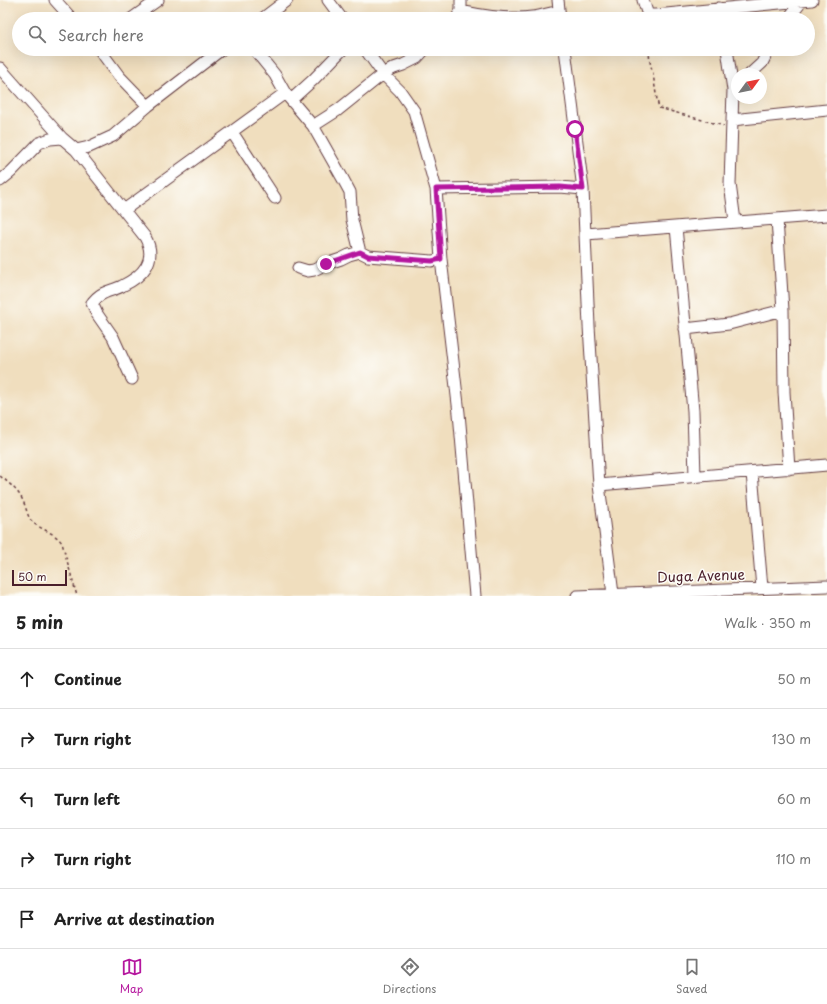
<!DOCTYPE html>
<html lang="en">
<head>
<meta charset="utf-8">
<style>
  :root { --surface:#fff; --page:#f6f6f6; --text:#222; --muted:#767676; --line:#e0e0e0; --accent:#b5179e }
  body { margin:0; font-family:"Playpen Sans",sans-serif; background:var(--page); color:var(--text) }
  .compass { position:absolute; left:731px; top:68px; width:36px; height:36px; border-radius:50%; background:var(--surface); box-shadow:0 4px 16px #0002; rotate:57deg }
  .scale { position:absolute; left:12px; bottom:10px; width:55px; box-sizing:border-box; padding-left:4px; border:2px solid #4a1f2b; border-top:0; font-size:11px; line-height:14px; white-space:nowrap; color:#4a1f2b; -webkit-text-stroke:3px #fdfcf7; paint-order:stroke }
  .stop { position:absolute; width:12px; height:12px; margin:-9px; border:3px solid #b5179e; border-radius:50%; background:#fff }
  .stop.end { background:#b5179e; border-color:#fff; box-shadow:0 1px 4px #0008 }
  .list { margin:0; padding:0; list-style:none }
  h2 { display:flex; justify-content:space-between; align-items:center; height:52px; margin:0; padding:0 16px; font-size:17px }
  h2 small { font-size:13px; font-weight:400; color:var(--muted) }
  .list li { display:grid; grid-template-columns:26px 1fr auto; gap:12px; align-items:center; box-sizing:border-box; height:60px; padding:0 16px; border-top:1px solid var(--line) }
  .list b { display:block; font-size:15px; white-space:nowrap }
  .list em { font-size:13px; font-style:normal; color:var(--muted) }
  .icon { flex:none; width:22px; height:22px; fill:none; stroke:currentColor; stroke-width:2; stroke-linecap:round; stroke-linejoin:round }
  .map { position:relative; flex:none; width:827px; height:596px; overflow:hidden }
  .search { position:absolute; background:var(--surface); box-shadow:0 4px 16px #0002; left:12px; right:12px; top:12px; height:44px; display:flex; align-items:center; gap:10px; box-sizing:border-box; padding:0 14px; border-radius:22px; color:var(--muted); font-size:15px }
  .sheet { height:352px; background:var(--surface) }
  nav { display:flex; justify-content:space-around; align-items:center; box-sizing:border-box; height:56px; border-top:1px solid var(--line); background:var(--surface); font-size:11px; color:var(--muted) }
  nav a { display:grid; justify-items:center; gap:2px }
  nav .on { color:var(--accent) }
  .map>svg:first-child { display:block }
</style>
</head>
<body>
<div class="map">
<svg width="827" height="596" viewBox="0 0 827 596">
  <rect width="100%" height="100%" fill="#fdfcf7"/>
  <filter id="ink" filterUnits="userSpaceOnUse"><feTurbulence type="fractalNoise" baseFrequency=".025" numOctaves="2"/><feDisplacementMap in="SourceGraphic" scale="8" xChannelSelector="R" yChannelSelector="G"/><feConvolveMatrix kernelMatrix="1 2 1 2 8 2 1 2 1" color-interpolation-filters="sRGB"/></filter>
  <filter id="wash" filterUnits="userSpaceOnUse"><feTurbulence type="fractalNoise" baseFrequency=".012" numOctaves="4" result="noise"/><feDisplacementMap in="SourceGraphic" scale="16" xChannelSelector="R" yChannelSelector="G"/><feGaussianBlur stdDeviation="0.9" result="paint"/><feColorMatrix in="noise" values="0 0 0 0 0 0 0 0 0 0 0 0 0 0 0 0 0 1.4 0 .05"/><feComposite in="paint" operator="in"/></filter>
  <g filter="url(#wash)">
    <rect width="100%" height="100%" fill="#f0debe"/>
  </g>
  <g filter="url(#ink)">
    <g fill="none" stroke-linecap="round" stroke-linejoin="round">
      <defs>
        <path id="minor" d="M55 0 72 19
          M328 0 342 19
          M558 0 560 19
          M643 0 648 15H656L812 0
          M719 8 721 19
          M461 11C484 16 508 20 532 17 541 16 550 13 559 11
          M131 19 158 0
          M262 19 287 0
          M456 19 461 11V0
          M788 19 802 1
          M99 49 119 76 148 106
          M254 49 275 75 285 93 313 126 343 179 350 192 352 220 360 252 368 256 432 261 441 259
          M365 49 383 74 400 91 414 111 436 189 560 187 583 189
          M565 49 583 189 589 326 599 485 613 594
          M727 49 733 90 730 184 735 221
          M0 68 62 138
          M750 74 762 63 769 49
          M291 100 313 80 343 49
          M732 120 827 110
          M313 126 338 110 383 74 394 68 403 65 417 58 425 49
          M232 132 275 198
          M76 150 145 237C158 260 143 276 122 286 115 290 105 291 99 296 96 298 94 301 92 303L97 314 113 337 132 379
          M0 181 11 172 39 143 50 139 62 138 76 150 89 147 113 136 148 106 222 49
          M436 189 441 259 459 413 475 596
          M124 210 285 93
          M777 219 783 310 784 392 789 469
          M676 227 693 411 695 476
          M586 234 827 215
          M298 268 308 271 314 270 326 264 341 259 349 255 360 252
          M685 329 729 324 783 310
          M752 473 762 588
          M599 485 827 465
          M577 596 827 586"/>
      </defs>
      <use href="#minor" stroke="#633c41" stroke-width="13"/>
      <path stroke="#633c41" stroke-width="1.5" stroke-dasharray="3 3" stroke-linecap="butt" d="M650 49C648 58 651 65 653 74 655 86 656 97 659 108L724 126
        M0 476C9 483 19 491 23 501 26 507 27 514 30 519 38 530 53 530 62 543L77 596"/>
      <use href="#minor" stroke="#fff" stroke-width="11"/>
    </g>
  </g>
  <g fill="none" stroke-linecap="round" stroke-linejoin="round" filter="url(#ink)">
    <path stroke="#b5179e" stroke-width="5" d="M326 264 360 252 368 256 432 261 441 259 436 189 560 187 583 189 575 129"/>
  </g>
  <g text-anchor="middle" stroke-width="3" stroke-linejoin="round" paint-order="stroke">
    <g font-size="14" fill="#4a1f2b" stroke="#fdfcf7">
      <text transform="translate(701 576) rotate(-2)" y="5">Duga Avenue</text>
    </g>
  </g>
</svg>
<svg class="compass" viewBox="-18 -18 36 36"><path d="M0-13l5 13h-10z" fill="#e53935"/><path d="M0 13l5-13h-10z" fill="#767676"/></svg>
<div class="scale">50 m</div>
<div class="stop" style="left:575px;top:129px"></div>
<div class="stop end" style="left:326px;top:264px"></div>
<div class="search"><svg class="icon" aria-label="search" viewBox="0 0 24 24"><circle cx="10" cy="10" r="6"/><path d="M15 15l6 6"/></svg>Search here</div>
</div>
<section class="sheet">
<h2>5 min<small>Walk · 350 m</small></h2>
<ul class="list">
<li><svg class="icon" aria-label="ahead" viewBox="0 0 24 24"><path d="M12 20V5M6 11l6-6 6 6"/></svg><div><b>Continue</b></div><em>50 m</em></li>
<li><svg class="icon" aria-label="right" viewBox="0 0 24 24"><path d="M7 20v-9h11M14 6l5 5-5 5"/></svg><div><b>Turn right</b></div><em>130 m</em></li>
<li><svg class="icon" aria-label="left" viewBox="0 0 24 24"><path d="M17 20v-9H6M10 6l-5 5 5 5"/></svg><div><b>Turn left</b></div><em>60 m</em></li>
<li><svg class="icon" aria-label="right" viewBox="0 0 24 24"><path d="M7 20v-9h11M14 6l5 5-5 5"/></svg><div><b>Turn right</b></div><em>110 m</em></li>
<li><svg class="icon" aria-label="arrive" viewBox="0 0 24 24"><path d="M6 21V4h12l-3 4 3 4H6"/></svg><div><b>Arrive at destination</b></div></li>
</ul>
</section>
<nav>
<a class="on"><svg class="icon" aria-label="map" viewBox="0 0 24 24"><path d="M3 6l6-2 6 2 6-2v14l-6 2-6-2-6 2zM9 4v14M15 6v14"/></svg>Map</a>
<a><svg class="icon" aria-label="directions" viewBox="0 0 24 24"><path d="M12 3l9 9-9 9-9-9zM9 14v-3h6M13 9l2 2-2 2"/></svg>Directions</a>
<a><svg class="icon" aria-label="saved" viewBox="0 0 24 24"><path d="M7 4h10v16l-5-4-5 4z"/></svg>Saved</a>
</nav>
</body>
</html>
